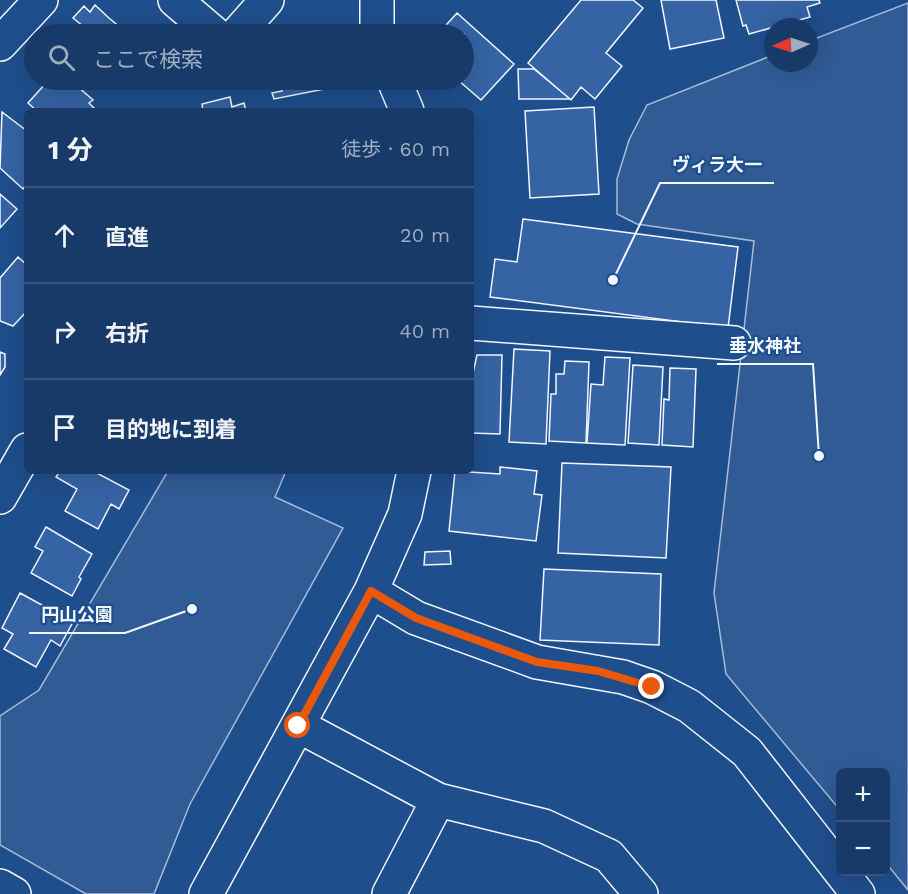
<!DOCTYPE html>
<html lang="ja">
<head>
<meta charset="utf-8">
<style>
  :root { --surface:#173a69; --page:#244571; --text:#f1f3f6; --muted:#9eadc0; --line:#36547d }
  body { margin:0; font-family:"Work Sans","Noto Sans JP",sans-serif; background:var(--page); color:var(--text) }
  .controls { position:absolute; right:18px; bottom:18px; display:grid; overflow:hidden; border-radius:9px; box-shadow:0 6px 24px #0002 }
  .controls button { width:54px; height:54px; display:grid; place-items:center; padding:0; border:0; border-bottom:2px solid var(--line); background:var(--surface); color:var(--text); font:30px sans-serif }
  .compass { position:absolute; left:764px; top:18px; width:54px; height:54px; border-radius:50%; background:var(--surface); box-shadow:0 6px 24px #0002; rotate:267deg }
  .stop { position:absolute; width:18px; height:18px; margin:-14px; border:4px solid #ea580c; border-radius:50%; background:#fff }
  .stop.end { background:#ea580c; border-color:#fff; box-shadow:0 2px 6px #0008 }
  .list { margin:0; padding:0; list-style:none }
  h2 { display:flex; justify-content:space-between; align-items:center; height:78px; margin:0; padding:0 24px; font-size:26px }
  h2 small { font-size:20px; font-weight:400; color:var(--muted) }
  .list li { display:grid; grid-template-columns:39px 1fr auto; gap:18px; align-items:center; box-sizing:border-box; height:96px; padding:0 24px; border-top:2px solid var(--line) }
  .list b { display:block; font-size:22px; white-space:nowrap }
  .list em { font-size:20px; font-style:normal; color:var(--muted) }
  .icon { flex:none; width:33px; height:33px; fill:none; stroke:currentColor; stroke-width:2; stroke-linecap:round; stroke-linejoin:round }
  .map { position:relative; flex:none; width:908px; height:894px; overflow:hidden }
  .search { position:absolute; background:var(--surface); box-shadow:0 6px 24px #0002; left:24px; top:24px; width:450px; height:66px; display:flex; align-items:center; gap:15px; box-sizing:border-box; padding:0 21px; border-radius:33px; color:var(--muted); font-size:22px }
  .panel { position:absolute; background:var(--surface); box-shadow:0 6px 24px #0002; left:24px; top:108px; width:450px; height:366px; border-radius:9px }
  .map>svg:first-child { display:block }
</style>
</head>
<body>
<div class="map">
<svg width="908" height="894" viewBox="0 0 908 894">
  <rect width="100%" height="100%" fill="#1f4e8c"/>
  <path fill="#305b95" stroke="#a8bbd7" stroke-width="1.5" d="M908 3V890L886 863V772H840V810L726 674 714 593 754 241 637 224 617 214V179L629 140 647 105 773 55V63H809V41Z
    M168 471H286L275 497 343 528 190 804 154 894H86L0 845V716L39 690Z"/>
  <path fill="#3563a3" stroke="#f2f6ff" stroke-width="1.5" d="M581 0H633L643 8 606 53 622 66 595 99 581 87 571 100 528 63Z
    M661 0H716L724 38 670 49Z
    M736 0H819L820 3 807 7 810 17 749 34 746 25 743 26Z
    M95 5 109 18 128 34H86L89 31 73 18 84 6 90 12Z
    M457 13 514 64 481 100 458 80H464V34H438Z
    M518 69H534L570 99H519Z
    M43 80H70L93 100 89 103 97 111H37L28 103 46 83Z
    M280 80H338L340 86 274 99 272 93 282 91Z
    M230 97 232 107 244 103 246 111H203L202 104Z
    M594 107 599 194 530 198 525 111Z
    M2 112 27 131V184L23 189 0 168Z
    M0 194 17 209 0 228Z
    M523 219 738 247 728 328 490 297 495 259 517 262Z
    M18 257 27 265V311L13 326 0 321V278Z
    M514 349 550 351 546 444 509 442Z
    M0 352 5 354V367L0 375Z
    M477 355H502L500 434 471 433V382Z
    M605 357 630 358 625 445 587 443 591 384 603 385Z
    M565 361 589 362 586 443 549 441 551 394H556V374H564Z
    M633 365 663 367 659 445 628 443Z
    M670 368 696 369 693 447 662 445 664 399 669 400Z
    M562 463 671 467 666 558 558 553Z
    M500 467 537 471 534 494 542 495 536 541 449 531 455 471 500 474Z
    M60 471H93L129 490 119 509 111 504 98 529 65 511 77 489 56 477Z
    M46 527 92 554 79 577 81 579 72 596 31 573 43 551 35 547Z
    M450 551 451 564 424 565 425 552Z
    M544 569 661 574 659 645 540 640Z
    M20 593 73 622 60 646 51 640 36 667 4 649 13 634 2 628Z"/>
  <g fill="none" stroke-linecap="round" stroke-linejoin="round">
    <defs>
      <path id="minor" d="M175 0 215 34
        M377 0V34
        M237 34 267 0
        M0 44 41 0
        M394 80 407 111
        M471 323 734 343
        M414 471 405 514 371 591 416 618 537 662 623 677 652 687 689 706 747 752 858 894
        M0 497 27 450
        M299 726 438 800 544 826 609 856 641 894
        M0 886 14 894
        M206 894 371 591
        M389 894 438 800"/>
    </defs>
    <use href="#minor" stroke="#f2f6ff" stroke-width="36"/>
    <use href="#minor" stroke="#1f4e8c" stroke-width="33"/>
  </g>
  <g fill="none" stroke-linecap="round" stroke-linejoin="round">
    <path stroke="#ea580c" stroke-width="8" d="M298 726 371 591 416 618 537 662 598 671 652 687"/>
  </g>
  <path fill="none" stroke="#f2f6ff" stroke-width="2" d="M613 280L660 183H774M819 456L813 364H717M192 609L125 633H29"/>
  <g fill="#f2f6ff" stroke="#1f4e8c" stroke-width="2">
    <circle cx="613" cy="280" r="6"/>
    <circle cx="819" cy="456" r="6"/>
    <circle cx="192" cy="609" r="6"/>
  </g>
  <g font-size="18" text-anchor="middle" font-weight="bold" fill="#f2f6ff" stroke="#1f4e8c" stroke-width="4.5" stroke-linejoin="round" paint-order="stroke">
    <text x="717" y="171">ヴィラ大一</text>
    <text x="765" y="352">垂水神社</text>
    <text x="77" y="621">円山公園</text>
  </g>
</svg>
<div class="controls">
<button>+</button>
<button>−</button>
</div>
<svg class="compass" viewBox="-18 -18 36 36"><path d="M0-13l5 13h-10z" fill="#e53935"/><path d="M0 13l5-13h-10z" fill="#9eadc0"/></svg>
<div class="stop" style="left:298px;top:726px"></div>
<div class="stop end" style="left:652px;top:687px"></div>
<div class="search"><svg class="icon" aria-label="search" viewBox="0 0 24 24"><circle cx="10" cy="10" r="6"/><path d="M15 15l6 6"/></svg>ここで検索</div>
<section class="panel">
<h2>1 分<small>徒歩 · 60 m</small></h2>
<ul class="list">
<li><svg class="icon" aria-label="ahead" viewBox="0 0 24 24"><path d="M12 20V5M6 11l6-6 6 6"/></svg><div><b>直進</b></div><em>20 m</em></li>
<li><svg class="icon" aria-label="right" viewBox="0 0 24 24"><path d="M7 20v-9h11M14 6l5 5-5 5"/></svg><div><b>右折</b></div><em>40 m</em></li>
<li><svg class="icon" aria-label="arrive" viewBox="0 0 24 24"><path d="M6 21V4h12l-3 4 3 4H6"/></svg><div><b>目的地に到着</b></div></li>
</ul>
</section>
</div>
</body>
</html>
